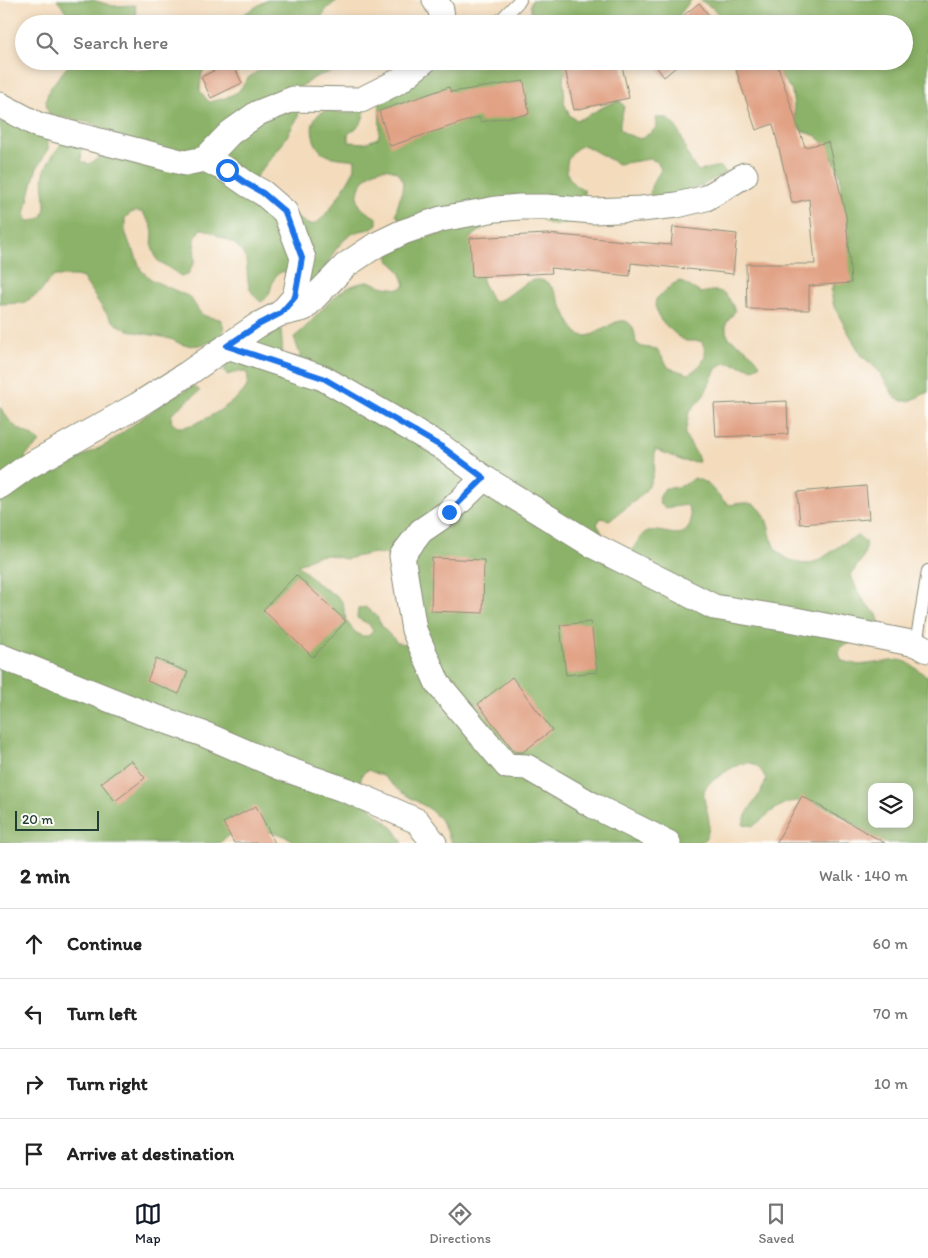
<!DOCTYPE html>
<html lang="en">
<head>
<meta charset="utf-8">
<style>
  :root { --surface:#fff; --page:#f2f2f2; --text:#222; --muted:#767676; --line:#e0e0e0; --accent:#111827 }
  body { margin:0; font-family:Itim,sans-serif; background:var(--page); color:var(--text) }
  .controls { position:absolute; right:15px; bottom:15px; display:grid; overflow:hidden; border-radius:10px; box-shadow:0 2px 8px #0003 }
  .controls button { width:45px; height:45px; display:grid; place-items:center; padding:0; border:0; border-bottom:1px solid var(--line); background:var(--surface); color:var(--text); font:25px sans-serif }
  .scale { position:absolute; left:15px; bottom:12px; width:84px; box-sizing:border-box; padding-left:5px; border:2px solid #1f3d34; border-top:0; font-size:14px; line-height:18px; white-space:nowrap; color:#1f3d34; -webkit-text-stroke:4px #fdfcf7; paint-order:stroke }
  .stop { position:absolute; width:15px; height:15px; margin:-11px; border:4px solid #1a73e8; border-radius:50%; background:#fff }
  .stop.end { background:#1a73e8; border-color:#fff; box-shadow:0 1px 5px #0008 }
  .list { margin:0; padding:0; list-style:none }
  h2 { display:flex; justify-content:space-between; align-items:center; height:65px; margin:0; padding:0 20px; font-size:21px }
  h2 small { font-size:16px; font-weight:400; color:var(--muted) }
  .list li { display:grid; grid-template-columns:32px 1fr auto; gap:15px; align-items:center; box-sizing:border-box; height:70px; padding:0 20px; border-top:1px solid var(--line) }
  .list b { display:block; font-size:19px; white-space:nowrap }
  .list em { font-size:16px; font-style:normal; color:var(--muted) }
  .icon { flex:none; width:28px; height:28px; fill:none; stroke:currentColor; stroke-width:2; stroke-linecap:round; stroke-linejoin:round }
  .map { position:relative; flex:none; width:928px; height:843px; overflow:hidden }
  .search { position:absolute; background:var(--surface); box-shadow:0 2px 8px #0003; left:15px; right:15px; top:15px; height:55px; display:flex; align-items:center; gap:12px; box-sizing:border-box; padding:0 18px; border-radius:28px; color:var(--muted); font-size:19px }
  .sheet { height:345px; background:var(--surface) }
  nav { display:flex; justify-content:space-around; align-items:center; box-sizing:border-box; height:70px; border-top:1px solid var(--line); background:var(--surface); font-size:14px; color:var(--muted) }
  nav a { display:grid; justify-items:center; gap:2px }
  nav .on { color:var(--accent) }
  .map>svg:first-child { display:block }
</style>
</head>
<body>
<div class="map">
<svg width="928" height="843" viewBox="0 0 928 843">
  <rect width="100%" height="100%" fill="#fdfcf7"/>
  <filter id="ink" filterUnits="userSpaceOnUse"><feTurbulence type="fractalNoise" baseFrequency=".02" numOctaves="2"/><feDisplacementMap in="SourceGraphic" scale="10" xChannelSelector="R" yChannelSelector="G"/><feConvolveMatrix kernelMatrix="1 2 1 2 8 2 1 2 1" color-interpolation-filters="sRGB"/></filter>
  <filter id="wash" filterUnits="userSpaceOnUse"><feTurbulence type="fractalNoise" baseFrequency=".0096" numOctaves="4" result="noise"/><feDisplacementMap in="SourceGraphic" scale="20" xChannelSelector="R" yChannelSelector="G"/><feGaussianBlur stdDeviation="1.12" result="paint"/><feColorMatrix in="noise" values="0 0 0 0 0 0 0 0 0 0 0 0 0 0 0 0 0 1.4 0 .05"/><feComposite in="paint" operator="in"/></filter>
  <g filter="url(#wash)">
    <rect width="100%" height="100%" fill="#f3dbbc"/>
    <path fill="#8bb267" stroke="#55784e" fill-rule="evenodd" d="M57 0H93L113 6 135 5 137 22 136 24H76Z
      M267 0H338C329 6 325 10 320 20L324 24H240L244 14Z
      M532 0H691L672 24H513L532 21 530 5Z
      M700 0H928V392L910 401H902L895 398 879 371 861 355 834 307 831 292 833 284 848 257 849 249 848 225 839 203 841 195 840 175 834 161 822 141 816 136 801 130 796 124 792 91 770 61H904V24L726 23 714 9Z
      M71 61H116L124 67 140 70 164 68 182 61H207L201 77 200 91 209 102 225 98 238 92 248 78 272 61H353L332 72 317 76 297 89 299 109 298 117 283 143 255 178 300 219C304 222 308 226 314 224 325 221 350 179 355 168V160C346 158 333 159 325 154 311 147 306 118 323 112 330 109 338 113 346 113 354 113 354 109 364 110 364 123 358 127 348 134L349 142 365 143 378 138C382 126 378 115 380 103L432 67 451 61H625L620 68 570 70 564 74C562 84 566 93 564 103L570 116 577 120C592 116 604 103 620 101L624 106C623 115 619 120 620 129L626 134 640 139 652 132 657 126 656 118C684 112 682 160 699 171 707 170 712 166 721 167L726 172 699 187 692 188 672 200 651 198C648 186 655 180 661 170L658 162 650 159 618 164 584 145C560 153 562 183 584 190 586 213 559 238 539 217H488L489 224 470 238 481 265 482 281 493 302C512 299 522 278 540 280 559 281 563 323 579 334 595 345 621 305 633 328 635 332 635 338 636 343L642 347 657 349 669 368 689 374C702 365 711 356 701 341H686L679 337 661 321 655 306 656 299 673 284 680 281 701 293C721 288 727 291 735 311L726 324V332L729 338 743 347 755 357 760 364 754 369 729 363 722 364 716 369 704 395 689 412 685 435 697 455 699 462 683 461 655 449C655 476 652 490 628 506 622 511 617 516 609 520L601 518 597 524 604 537 631 551C636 545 640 535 646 532 659 526 684 544 690 524 692 517 690 511 687 505L665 508 659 503 660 495 665 488C676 488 686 486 694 478 714 483 714 496 730 505 734 504 740 503 745 503 767 503 768 528 773 544 775 551 786 559 793 561 799 563 804 565 811 563 825 559 833 549 844 543 848 540 854 538 858 536L865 541C868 556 858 563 851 575L857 590 866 604 877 614 881 629 841 647 839 654 842 661 859 665 899 660 907 662 928 677V843H879C863 828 833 808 812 802 805 800 796 801 789 802 775 806 764 819 753 826L743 824C747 807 762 796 766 779 762 771 756 761 746 763 735 765 728 770 718 777 714 780 709 782 706 787 697 801 720 821 702 843H452L440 819 428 808 401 792 383 776 368 770 362 774 359 789 372 809 394 829 403 843H294C287 830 247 829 233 833 228 835 224 839 220 843H0V407C6 416 12 426 23 431 30 435 34 435 40 442L25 456 31 471H46L67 464 107 444 168 399 194 386 200 391 177 409 172 414 171 421C174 425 176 427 180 427 196 428 238 401 246 388 249 382 248 378 247 373L240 371 227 375 224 370 230 357 275 326 281 329 283 355 301 358 294 337C318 320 334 285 367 282 373 281 376 285 381 286 387 288 394 288 400 289L405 285C402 274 397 266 388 260L391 247 440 234 453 228 400 220 396 214C397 203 405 189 402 179 399 169 384 166 375 171 363 176 352 196 361 207 365 212 372 215 377 218V224C368 232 361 229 352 234 333 246 326 268 317 286L288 277 284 271C266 277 277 293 261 302 232 280 266 255 221 237 213 234 209 229 200 229L194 241 195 261 188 274 181 276 157 260 152 247 153 232 151 225 143 213C135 210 131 212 125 218V231L130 245 134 251 141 270 152 280 190 297 201 314 208 317 220 319C235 340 200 348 184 345 179 344 175 340 170 339 152 333 130 335 114 322 106 315 90 289 83 278L76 276H55L49 280 41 292 23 303 0 304V121L45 135 48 142V149L36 170 32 184 25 214 28 221C56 222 40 190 44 174 46 163 55 152 62 143L82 147 81 161 89 164 116 147V135L94 124 50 115C37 93 60 79 71 61ZM374 553 388 555 394 577V591L408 608 413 645 398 643 383 628 376 615 365 607 358 609 357 618 369 624 373 631 368 636H362L355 632 346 621 343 603 339 598 318 584 298 565 316 556 329 555 345 559ZM872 787H909V824H872Z"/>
    <g id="blocks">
      <path fill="#e1a184" d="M699 3 716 24H673Z
        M576 61H621L629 98 574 110 564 64Z
        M652 61H683L664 77Z
        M733 61H776L805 147 828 142 846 216 851 283 809 286V310L747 309 746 264H815L809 199 792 203 773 124 756 130Z
        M232 62 242 83 211 98 201 77Z
        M524 81 529 114 480 122 479 117 390 146 379 111 449 87 451 92Z
        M673 227 737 234 733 274 631 263 630 276 551 268 552 273 472 277 470 238 547 234 671 245Z
        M787 401 788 434 716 437 714 404Z
        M866 486 869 519 800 524 797 492Z
        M432 558 484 560 483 613 431 611Z
        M296 575 346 621 313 657 263 610Z
        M591 622 597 672 566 675 560 625Z
        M156 659 188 672 179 694 147 681Z
        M512 677 552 730 523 752H515L478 704Z
        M131 760 145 778 115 801 101 783Z
        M802 796 885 843H776Z
        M256 806 275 843H234L223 823Z"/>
    </g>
  </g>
  <g filter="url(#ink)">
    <use href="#blocks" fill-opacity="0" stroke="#898c78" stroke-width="1"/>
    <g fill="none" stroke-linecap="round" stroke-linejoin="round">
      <defs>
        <path id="lane" d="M497 24 520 0
          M916 644 928 571"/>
        <path id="street" d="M435 0 441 10 443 24
          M0 105 38 125 185 163 205 159 227 170 247 184 263 193 285 212 303 258 295 297 281 313 258 325 187 374 138 405 25 468 0 486
          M205 159 230 133 258 113 293 99 361 100 399 81 424 61
          M283 313 304 308 346 265 376 245 403 232 441 219 496 209 520 207H546L593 211 641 209 677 205 706 198 745 175
          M227 346 323 378 442 447 484 478 594 546 714 607 795 620 916 644 928 650
          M484 478 449 512 421 531 402 556 414 630 438 684 507 766 527 767 594 806 668 843
          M0 656 141 712 206 735 280 767 351 792 417 821 434 843"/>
      </defs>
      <use href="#lane" stroke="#898c78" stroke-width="14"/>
      <use href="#street" stroke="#898c78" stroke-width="27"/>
      <use href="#lane" stroke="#fff" stroke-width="12"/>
      <use href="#street" stroke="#fff" stroke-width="25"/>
    </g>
  </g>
  <g fill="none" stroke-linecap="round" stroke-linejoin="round" filter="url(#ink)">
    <path stroke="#1a73e8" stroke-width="6" d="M227 170 247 184 263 193 285 212 302 258 295 297 281 313 258 325 227 346 323 378 442 447 484 478 449 512"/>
  </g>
</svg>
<div class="controls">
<button><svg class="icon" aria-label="layers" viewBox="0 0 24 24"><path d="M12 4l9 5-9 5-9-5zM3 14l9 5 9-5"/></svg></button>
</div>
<div class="scale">20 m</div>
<div class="stop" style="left:227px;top:170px"></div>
<div class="stop end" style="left:449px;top:512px"></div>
<div class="search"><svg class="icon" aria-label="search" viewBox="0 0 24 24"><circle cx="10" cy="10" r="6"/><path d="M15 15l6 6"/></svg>Search here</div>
</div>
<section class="sheet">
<h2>2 min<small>Walk · 140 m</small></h2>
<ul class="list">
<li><svg class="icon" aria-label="ahead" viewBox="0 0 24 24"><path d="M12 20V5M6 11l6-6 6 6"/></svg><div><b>Continue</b></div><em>60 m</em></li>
<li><svg class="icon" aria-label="left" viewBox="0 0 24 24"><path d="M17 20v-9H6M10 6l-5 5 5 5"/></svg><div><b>Turn left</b></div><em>70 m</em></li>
<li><svg class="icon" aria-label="right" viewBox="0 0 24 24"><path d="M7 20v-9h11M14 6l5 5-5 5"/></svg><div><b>Turn right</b></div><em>10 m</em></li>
<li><svg class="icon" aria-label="arrive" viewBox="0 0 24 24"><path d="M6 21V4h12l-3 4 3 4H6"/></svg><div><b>Arrive at destination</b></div></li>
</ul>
</section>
<nav>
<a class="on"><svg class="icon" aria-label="map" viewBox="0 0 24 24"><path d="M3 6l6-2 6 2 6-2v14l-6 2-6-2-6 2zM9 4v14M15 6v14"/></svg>Map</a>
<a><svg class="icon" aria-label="directions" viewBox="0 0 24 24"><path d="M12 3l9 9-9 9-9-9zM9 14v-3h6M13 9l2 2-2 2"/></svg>Directions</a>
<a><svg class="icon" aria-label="saved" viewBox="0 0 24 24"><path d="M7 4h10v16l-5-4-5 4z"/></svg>Saved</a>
</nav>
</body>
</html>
